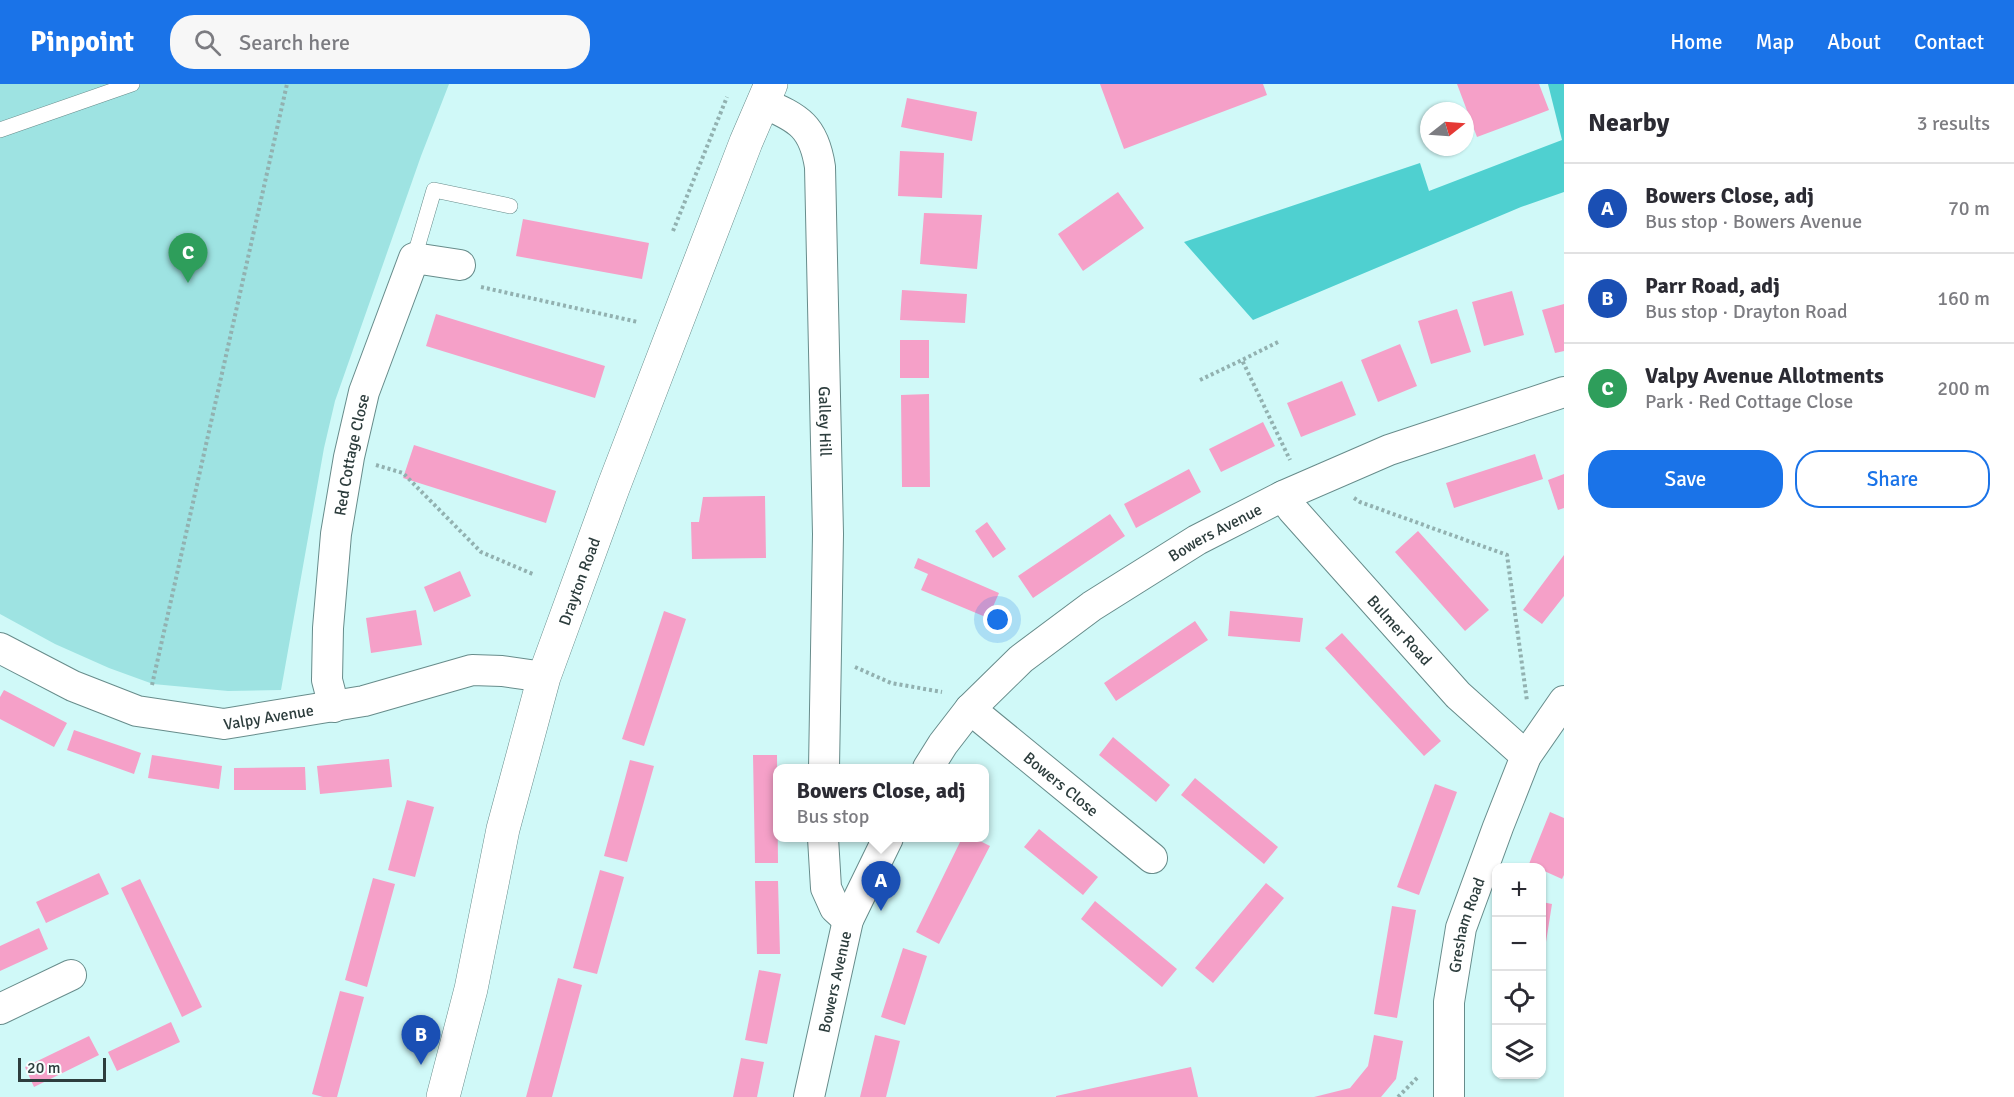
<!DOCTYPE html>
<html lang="en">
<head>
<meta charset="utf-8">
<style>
  :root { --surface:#fff; --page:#f7f7f7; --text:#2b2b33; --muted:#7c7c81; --line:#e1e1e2; --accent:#1a73e8 }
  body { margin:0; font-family:Signika,sans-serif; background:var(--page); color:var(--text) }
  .controls { position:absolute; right:18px; bottom:18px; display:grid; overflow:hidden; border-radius:12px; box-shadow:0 2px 4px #0004 }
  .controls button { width:54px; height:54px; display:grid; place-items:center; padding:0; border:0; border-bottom:2px solid var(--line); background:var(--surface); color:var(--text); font:30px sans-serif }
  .compass { position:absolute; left:1420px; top:18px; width:54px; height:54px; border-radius:50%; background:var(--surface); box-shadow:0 2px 4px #0004; rotate:73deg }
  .scale { position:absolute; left:18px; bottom:15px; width:88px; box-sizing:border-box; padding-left:6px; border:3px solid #2d3d3d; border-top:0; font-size:16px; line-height:21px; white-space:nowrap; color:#2d3d3d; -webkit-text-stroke:4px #f7fefe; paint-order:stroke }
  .you { position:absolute; left:998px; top:536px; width:21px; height:21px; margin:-15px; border:4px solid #fff; border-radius:50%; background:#1a73e8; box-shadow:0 0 0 9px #1a73e833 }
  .badge { display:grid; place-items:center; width:39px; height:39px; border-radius:50%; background:var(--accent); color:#fff; font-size:20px; font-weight:700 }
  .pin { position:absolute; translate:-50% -50px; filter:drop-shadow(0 2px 3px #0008) }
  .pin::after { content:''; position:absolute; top:32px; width:21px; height:18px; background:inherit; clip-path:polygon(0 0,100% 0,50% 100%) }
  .popup { position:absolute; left:773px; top:680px; width:216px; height:78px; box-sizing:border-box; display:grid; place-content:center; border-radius:12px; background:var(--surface); filter:drop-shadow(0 2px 4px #0005); font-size:20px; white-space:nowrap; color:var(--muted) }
  .popup b { font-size:22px; color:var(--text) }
  .popup::after { content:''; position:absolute; left:50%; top:100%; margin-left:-12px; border:12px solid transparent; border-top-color:var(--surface) }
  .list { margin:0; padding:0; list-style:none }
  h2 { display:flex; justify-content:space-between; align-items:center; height:78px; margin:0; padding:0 24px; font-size:26px }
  h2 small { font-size:20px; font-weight:400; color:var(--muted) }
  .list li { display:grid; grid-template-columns:39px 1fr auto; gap:18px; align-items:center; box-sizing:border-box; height:90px; padding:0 24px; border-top:2px solid var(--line) }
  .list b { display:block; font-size:22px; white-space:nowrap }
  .list p { margin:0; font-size:20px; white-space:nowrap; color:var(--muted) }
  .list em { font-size:20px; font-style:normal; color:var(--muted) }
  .actions { display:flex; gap:12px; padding:18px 24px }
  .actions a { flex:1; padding:14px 0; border:2px solid var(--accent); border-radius:24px; text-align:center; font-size:21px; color:var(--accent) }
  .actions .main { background:var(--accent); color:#fff }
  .icon { flex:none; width:33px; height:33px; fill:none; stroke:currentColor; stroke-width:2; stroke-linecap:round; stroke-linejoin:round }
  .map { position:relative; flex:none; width:1564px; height:1013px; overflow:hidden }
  header { display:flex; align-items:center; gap:36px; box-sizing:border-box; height:84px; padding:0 30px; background:var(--accent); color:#fff }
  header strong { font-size:28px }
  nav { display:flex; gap:33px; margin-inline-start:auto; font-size:21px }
  .search { width:420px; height:54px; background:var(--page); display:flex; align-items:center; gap:15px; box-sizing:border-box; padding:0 21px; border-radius:24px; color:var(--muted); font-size:22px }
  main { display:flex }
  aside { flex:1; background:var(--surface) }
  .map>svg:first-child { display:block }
</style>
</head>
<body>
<header>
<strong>Pinpoint</strong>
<div class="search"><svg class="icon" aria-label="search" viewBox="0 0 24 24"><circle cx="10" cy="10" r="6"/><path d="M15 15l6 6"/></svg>Search here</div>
<nav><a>Home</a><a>Map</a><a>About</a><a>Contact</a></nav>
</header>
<main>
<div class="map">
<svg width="1564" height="1013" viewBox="0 0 1564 1013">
  <rect width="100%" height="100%" fill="#d0f9f8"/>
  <path fill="#9ee3e2" d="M0 0H449L421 72 335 317 324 364 281 606 228 607 153 600 109 584 55 560 0 530Z"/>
  <path fill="#4fd0d0" d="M1548 0H1564V108L1521 123 1253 236 1184 158 1420 79 1429 107 1562 56Z"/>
  <path fill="#f5a0c8" d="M1100 0H1263L1267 11 1124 65Z
    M1457 0H1539L1549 26 1477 53Z
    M907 14 977 28 972 57 901 43Z
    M900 67 944 69 942 114 898 112Z
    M1118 108 1144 144 1083 187 1058 150Z
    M924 129 982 131 977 185 920 180Z
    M523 135 649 159 642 195 516 172Z
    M902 206 967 210 965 239 900 236Z
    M1512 207 1524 251 1484 262 1472 218Z
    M1564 220V267L1555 269 1542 226Z
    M1457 225 1471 268 1431 280 1418 237Z
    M436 230 605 282 595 314 426 262Z
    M900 256H929V294H900Z
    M1400 260 1417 302 1378 318 1361 276Z
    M1342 297 1356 331 1301 353 1287 319Z
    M929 310 930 403H902L901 311Z
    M1263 338 1275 362 1221 388 1209 365Z
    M414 361 556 407 546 439 403 394Z
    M1535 370 1543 395 1454 424 1446 399Z
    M1189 385 1201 408 1136 444 1124 420Z
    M1564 390V424L1558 426 1548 396Z
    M765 412 766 474 692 475 691 438H699L703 413Z
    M1110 430 1125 452 1033 514 1018 492Z
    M987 438 1006 465 993 474 975 447Z
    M1418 447 1489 526 1465 547 1395 468Z
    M1564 471V512L1542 540 1523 526Z
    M918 474 999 509 988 534 921 506 928 490 914 484Z
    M460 487 471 512 434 528 424 503Z
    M416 526 422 561 371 569 366 534Z
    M664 527 686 535 644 662 622 655Z
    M1230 527 1303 534 1300 558 1228 552Z
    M1195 537 1208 556 1116 617 1104 599Z
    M1342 549 1441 657 1424 672 1325 564Z
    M4 606 67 639 54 663 0 635V613Z
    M74 646 141 669 134 690 67 666Z
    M1113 653 1170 701 1156 718 1099 671Z
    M152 671 222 682 219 705 148 694Z
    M753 671H777L778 779H755Z
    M389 675 392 703 320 710 317 682Z
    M630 676 654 682 627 778 604 772Z
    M305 683 306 706H234V684Z
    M1195 694 1278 763 1264 780 1181 711Z
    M1435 700 1457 708 1419 811 1397 803Z
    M407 716 434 723 415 793 388 786Z
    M1550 728 1564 734V791L1562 795 1542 786V784L1529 780Z
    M1039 745 1098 793 1083 811 1024 763Z
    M962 754H974L990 762 939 860 916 848Z
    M600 786 624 793 597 890 573 884Z
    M99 789 109 810 46 839 36 818Z
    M373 794 395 800 367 903 345 896Z
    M140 795 202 923 182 933 121 804Z
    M755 797H778L780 870H757Z
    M1266 799 1284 814 1213 899 1195 884Z
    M1095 817 1177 885 1162 903 1081 835Z
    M1542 818 1552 820 1543 877H1542Z
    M1392 822 1416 826 1397 934 1374 930Z
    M39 844 48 865 0 887V862Z
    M903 864 927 872 905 941 881 933Z
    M759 886 781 890 767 960 745 956Z
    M558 894 582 901 552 1013H526Z
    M340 907 364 913 337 1013H323L312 1010Z
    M171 938 180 958 117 987 108 968Z
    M875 951 900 957 886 1013H860Z
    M1374 951 1403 957 1396 995 1381 1013H1314L1350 1004 1368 982Z
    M89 952 99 971 34 1003 25 983Z
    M741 974 764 978 757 1013H733Z
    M1191 983 1198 1013H1056V1012Z"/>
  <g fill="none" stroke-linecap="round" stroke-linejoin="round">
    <defs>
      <path id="lane" d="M0 46 132 0
        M414 174 434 106 510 122"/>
      <g id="street">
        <path id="s1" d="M763 19C799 34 814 43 820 83L828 450 824 684"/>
        <path id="s2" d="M1283 412 1292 425 1458 611 1526 672"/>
        <path id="s3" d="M0 564 73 602 137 627 224 640 364 617 472 586 502 587 544 593"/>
        <path id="s4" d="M334 623 327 596 328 544 336 450 349 373 364 308 414 174 460 181"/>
        <path id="s5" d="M970 625 1152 774"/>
        <path id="s6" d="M928 684 943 660 970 625 1021 575 1092 522 1197 456 1283 412 1389 366 1564 308"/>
        <path d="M823 754 826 804 835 824 848 836"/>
        <path d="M0 925 71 891"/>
        <path id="s7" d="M809 1013 848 836 888 754"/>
        <path id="s8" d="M1449 1013V918L1461 844 1498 743 1526 672 1564 617"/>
      </g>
      <g id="primary">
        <path id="s9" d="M443 1013 471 905 503 745 544 593 613 404 746 58 771 0"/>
      </g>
    </defs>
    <use href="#lane" stroke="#678c8b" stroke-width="16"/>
    <use href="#street" stroke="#678c8b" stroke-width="32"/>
    <use href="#primary" stroke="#678c8b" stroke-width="34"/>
    <path stroke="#92b1b0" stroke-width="4" stroke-dasharray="3 3" stroke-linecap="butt" d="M673 147 727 13
      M481 203 638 238
      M1278 258 1242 276 1290 376
      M1200 296 1242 276
      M376 381 403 389 481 468 535 491
      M1354 414 1360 418 1507 471 1527 617
      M855 583 891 599 942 608
      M152 601 287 0
      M1398 1013 1419 992"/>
    <use href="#lane" stroke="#fff" stroke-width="15"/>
    <use href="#street" stroke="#fff" stroke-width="30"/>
    <use href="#primary" stroke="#fff" stroke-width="33"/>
  </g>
  <g text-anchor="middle" stroke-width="6" stroke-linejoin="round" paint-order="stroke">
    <g font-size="16" fill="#2d3d3d" stroke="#f7fefe">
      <text dy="6" stroke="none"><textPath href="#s1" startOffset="346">Galley Hill</textPath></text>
      <text dy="6" stroke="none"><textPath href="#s4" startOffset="255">Red Cottage Close</textPath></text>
      <text dy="6" stroke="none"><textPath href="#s6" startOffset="376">Bowers Avenue</textPath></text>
      <text dy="6" stroke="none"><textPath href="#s9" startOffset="534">Drayton Road</textPath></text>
      <text dy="6" stroke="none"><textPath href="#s2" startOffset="178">Bulmer Road</textPath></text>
      <text dy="6" stroke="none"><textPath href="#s3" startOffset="284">Valpy Avenue</textPath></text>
      <text dy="6" stroke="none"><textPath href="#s5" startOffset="118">Bowers Close</textPath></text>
      <text dy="6" stroke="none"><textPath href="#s8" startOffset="174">Gresham Road</textPath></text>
      <text dy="6" stroke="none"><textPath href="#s7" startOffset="118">Bowers Avenue</textPath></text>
    </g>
  </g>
</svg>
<div class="controls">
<button>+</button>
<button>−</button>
<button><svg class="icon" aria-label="locate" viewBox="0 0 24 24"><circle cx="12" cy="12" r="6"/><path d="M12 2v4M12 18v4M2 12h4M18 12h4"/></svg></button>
<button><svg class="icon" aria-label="layers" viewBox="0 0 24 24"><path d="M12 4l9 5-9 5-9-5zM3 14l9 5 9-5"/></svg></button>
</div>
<svg class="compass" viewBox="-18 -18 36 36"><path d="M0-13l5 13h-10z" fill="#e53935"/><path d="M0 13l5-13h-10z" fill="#7c7c81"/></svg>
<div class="scale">20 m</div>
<div class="you"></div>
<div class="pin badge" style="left:881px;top:827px;background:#1a4fb4">A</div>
<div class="popup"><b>Bowers Close, adj</b>Bus stop</div>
<div class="pin badge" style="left:421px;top:981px;background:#1a4fb4">B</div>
<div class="pin badge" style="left:188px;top:199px;background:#2e9e5b">C</div>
</div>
<aside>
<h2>Nearby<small>3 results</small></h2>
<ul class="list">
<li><span class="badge" style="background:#1a4fb4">A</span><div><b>Bowers Close, adj</b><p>Bus stop · Bowers Avenue</p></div><em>70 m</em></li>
<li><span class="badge" style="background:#1a4fb4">B</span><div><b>Parr Road, adj</b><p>Bus stop · Drayton Road</p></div><em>160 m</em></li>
<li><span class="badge" style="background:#2e9e5b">C</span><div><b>Valpy Avenue Allotments</b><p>Park · Red Cottage Close</p></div><em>200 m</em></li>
</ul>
<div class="actions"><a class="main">Save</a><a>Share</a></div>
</aside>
</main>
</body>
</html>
